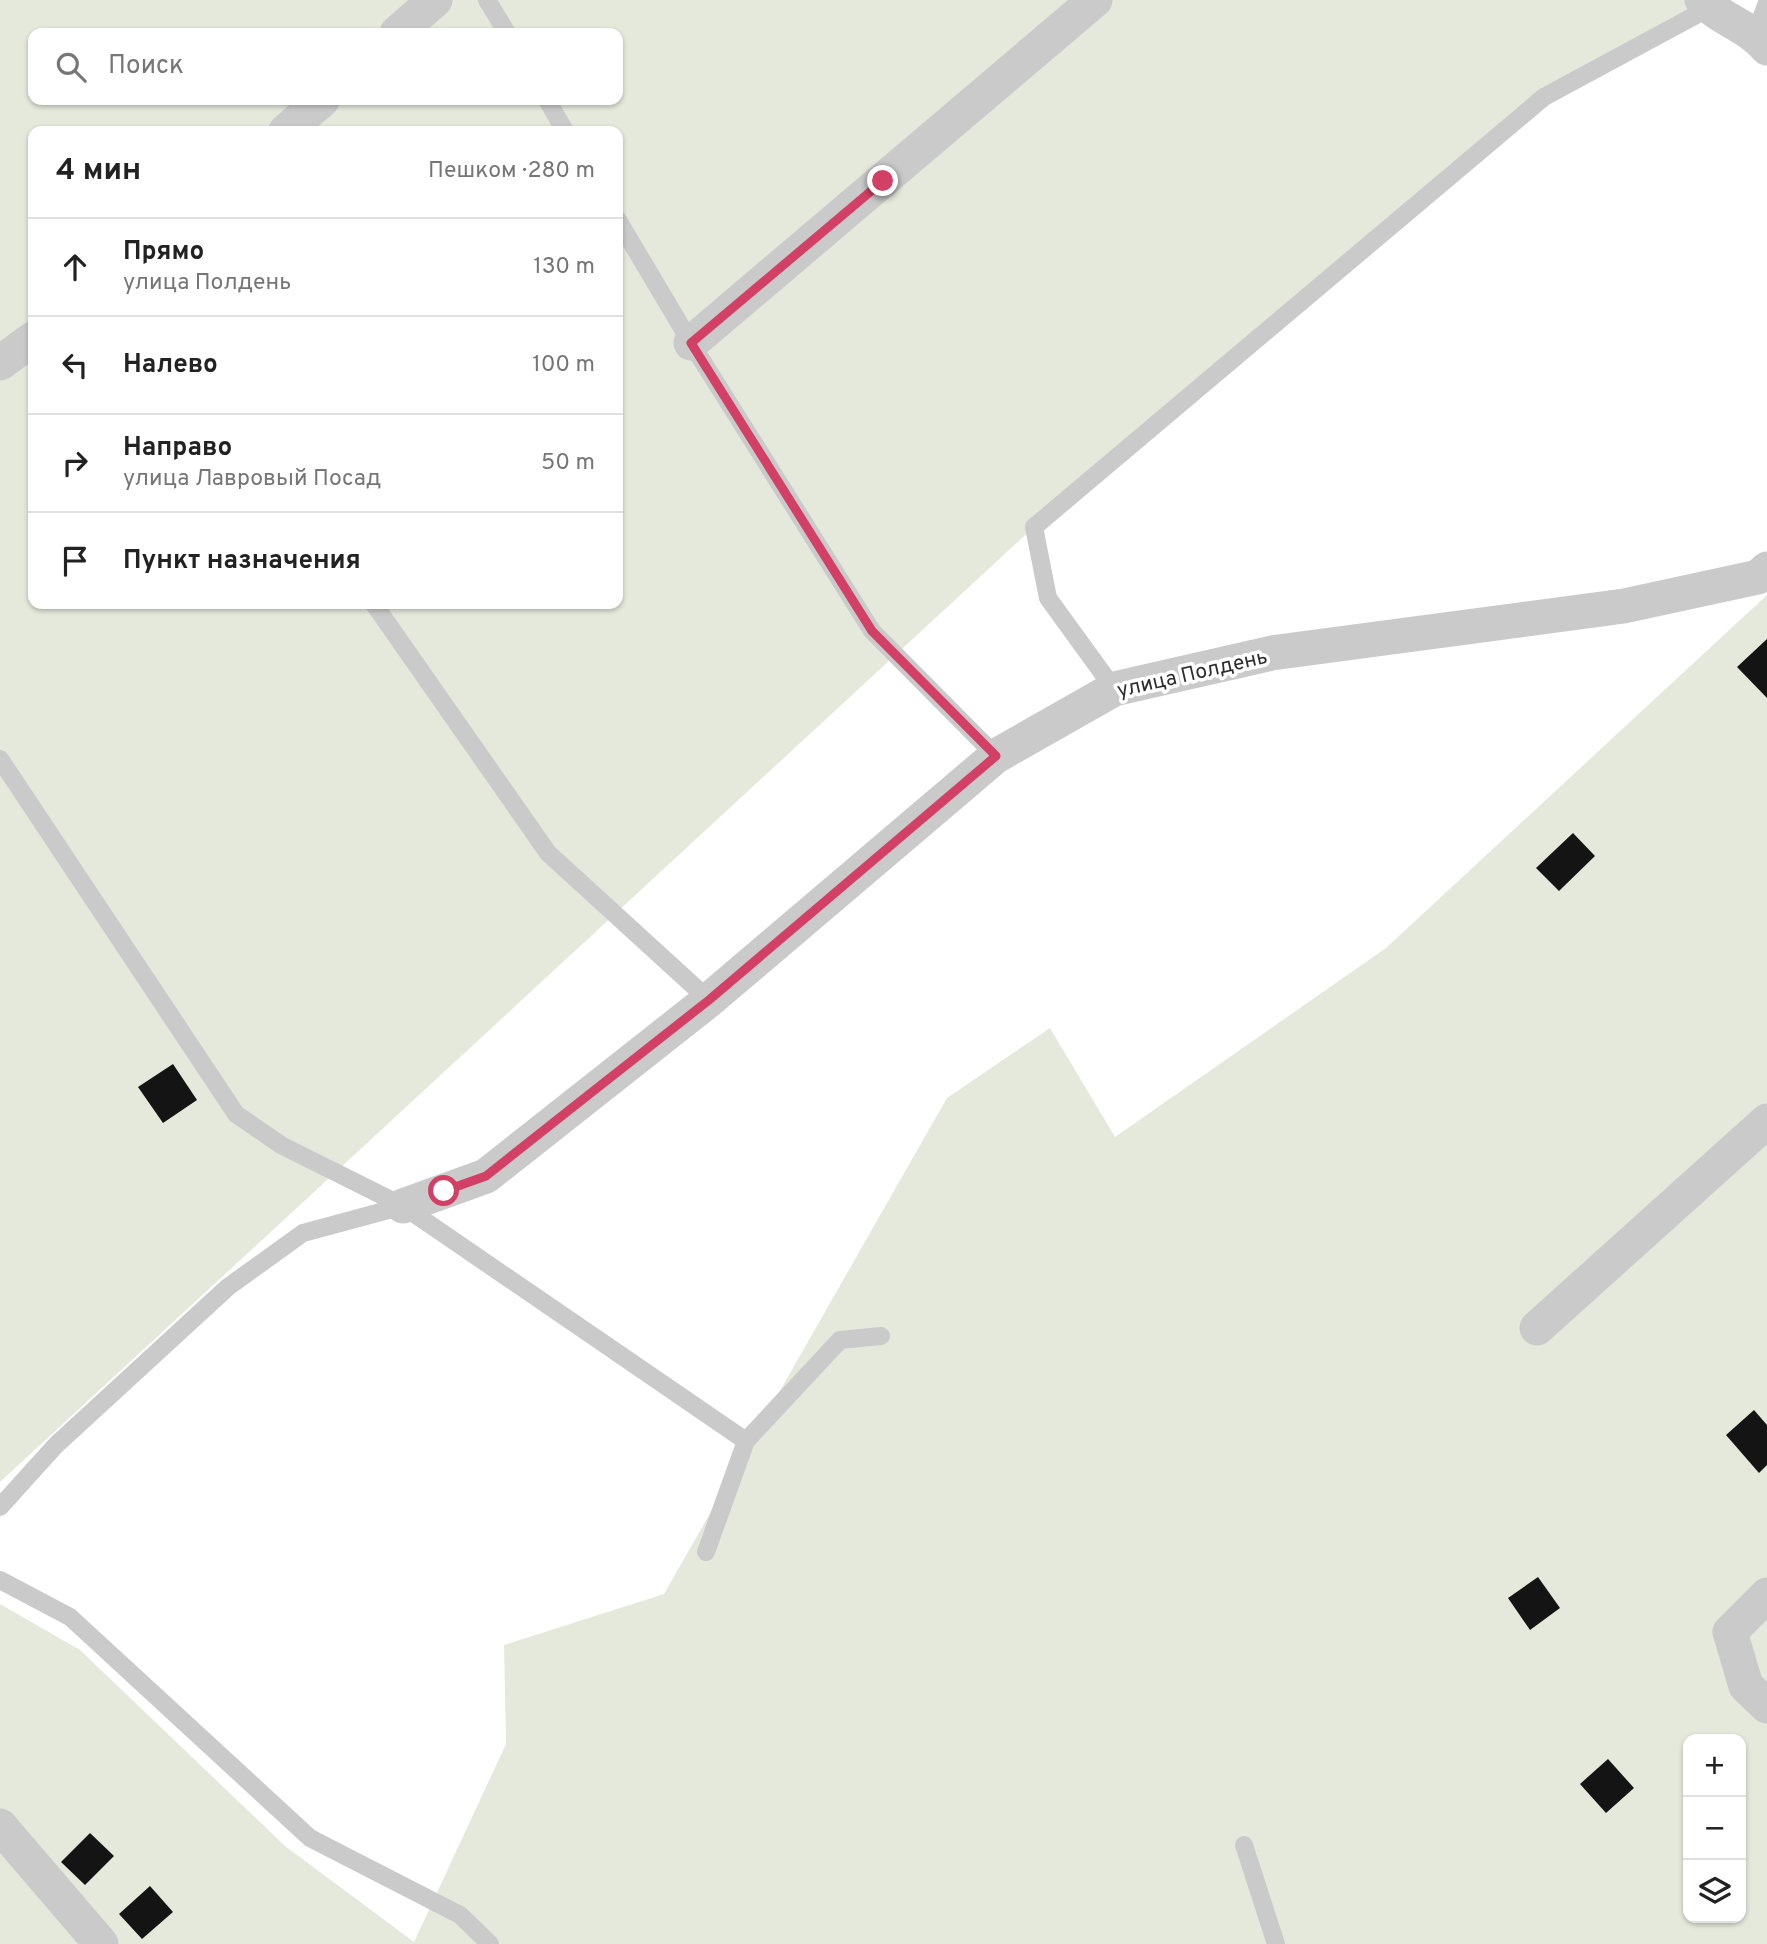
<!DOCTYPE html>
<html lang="ru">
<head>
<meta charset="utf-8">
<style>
  :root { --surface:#fff; --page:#f6f6f6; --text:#222; --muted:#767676; --line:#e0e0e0 }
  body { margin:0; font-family:Overpass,sans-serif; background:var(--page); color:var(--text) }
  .controls { position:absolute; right:21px; bottom:21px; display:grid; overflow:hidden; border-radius:14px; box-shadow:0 2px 5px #0004 }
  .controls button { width:63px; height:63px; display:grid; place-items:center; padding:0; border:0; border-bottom:2px solid var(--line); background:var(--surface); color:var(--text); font:35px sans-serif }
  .stop { position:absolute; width:21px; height:21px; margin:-16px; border:5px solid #d34065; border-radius:50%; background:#fff }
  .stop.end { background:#d34065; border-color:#fff; box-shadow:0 2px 7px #0008 }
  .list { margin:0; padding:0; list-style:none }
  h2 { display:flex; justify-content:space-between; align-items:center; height:91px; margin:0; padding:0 28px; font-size:30px }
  h2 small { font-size:23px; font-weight:400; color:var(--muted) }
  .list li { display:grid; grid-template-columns:46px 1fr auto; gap:21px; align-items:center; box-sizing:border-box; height:98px; padding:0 28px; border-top:2px solid var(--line) }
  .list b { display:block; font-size:26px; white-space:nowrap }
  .list p { margin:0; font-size:23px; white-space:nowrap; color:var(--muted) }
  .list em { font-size:23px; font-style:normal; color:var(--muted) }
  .icon { flex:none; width:38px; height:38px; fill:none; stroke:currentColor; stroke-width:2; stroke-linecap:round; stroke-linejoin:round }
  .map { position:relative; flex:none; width:1767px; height:1944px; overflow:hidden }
  .search { position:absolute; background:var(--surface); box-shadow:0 2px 5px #0004; left:28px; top:28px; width:595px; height:77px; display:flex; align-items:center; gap:18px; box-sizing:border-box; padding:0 24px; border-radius:14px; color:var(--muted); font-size:26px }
  .panel { position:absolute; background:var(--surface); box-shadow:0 2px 5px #0004; left:28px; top:126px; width:595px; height:483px; border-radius:14px }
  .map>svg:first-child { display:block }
</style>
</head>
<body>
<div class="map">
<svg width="1767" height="1944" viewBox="0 0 1767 1944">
  <rect width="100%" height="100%" fill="#fff"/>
  <path fill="#e5e9dc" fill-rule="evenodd" d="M0 0H1717L1544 97 1034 527 0 1482ZM33 33H618V100H33ZM33 131H618V604H33Z
    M1767 595V1944H0V1604L80 1650 285 1846 414 1942 506 1744 504 1645 664 1594 947 1098 1050 1028 1115 1137 1386 948ZM1688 1739H1741V1918H1688Z"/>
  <path fill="#141414" d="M1767 639V698L1737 667Z
    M1573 833 1595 856 1559 891 1536 868Z
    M173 1064 197 1100 163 1123 138 1087Z
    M1754 1410 1767 1425V1465L1759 1473 1726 1435Z
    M1538 1577 1560 1608 1530 1630 1508 1598Z
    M1608 1759 1634 1788 1606 1813 1580 1784Z
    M90 1833 114 1856 85 1885 61 1862Z
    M150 1886 173 1912 142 1939 119 1914Z"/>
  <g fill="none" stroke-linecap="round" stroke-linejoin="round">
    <path stroke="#cacaca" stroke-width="18" d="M487 0 507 33
      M1755 34 1767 3
      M547 100 565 131
      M618 220 691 343 872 631 996 756
      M374 604 548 853 709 1000
      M1114 689 1048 598 1034 527 1544 97 1709 8
      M0 759 236 1114 281 1145 403 1206 746 1441 706 1552
      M746 1441 840 1340 881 1336
      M0 1507 56 1445 228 1287 303 1233 403 1206
      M0 1580 70 1617 310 1838 460 1915 490 1944
      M1244 1845 1276 1944"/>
    <path stroke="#cacaca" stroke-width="35" d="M1702 0C1721 20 1749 26 1767 48
      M397 33 435 0
      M286 131 322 100
      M691 343 1095 0
      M0 363 33 339
      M403 1206 486 1176 709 1000 996 756 1114 689 1272 653 1624 606 1758 577 1767 569
      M1537 1328 1767 1121
      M1767 1595 1730 1632 1746 1686 1767 1706
      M0 1826 101 1944"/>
  </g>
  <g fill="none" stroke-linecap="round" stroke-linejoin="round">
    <path stroke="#d34065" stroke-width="9" d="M444 1191 486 1176 587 1096 709 1000 996 756 872 631 691 343 883 181"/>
  </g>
  <g text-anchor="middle" stroke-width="7" stroke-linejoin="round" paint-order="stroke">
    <g font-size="21" fill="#2d2d2d" stroke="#fff">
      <text transform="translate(1192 673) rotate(-13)" y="7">улица Полдень</text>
    </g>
  </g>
</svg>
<div class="controls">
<button>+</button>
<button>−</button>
<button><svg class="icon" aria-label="layers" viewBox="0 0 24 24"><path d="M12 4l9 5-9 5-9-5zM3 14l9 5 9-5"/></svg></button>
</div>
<div class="stop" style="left:444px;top:1191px"></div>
<div class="stop end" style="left:883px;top:181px"></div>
<div class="search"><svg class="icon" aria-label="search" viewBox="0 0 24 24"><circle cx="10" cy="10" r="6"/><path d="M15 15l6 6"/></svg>Поиск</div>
<section class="panel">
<h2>4 мин<small>Пешком · 280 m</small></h2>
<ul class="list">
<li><svg class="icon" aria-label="ahead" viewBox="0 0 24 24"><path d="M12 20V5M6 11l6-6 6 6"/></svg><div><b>Прямо</b><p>улица Полдень</p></div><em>130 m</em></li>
<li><svg class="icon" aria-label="left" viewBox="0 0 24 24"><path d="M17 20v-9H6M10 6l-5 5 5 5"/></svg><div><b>Налево</b></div><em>100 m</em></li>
<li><svg class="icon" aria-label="right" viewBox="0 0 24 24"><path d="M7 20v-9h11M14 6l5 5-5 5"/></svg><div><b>Направо</b><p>улица Лавровый Посад</p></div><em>50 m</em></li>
<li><svg class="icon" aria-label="arrive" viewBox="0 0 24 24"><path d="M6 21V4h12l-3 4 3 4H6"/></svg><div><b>Пункт назначения</b></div></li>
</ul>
</section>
</div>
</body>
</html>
